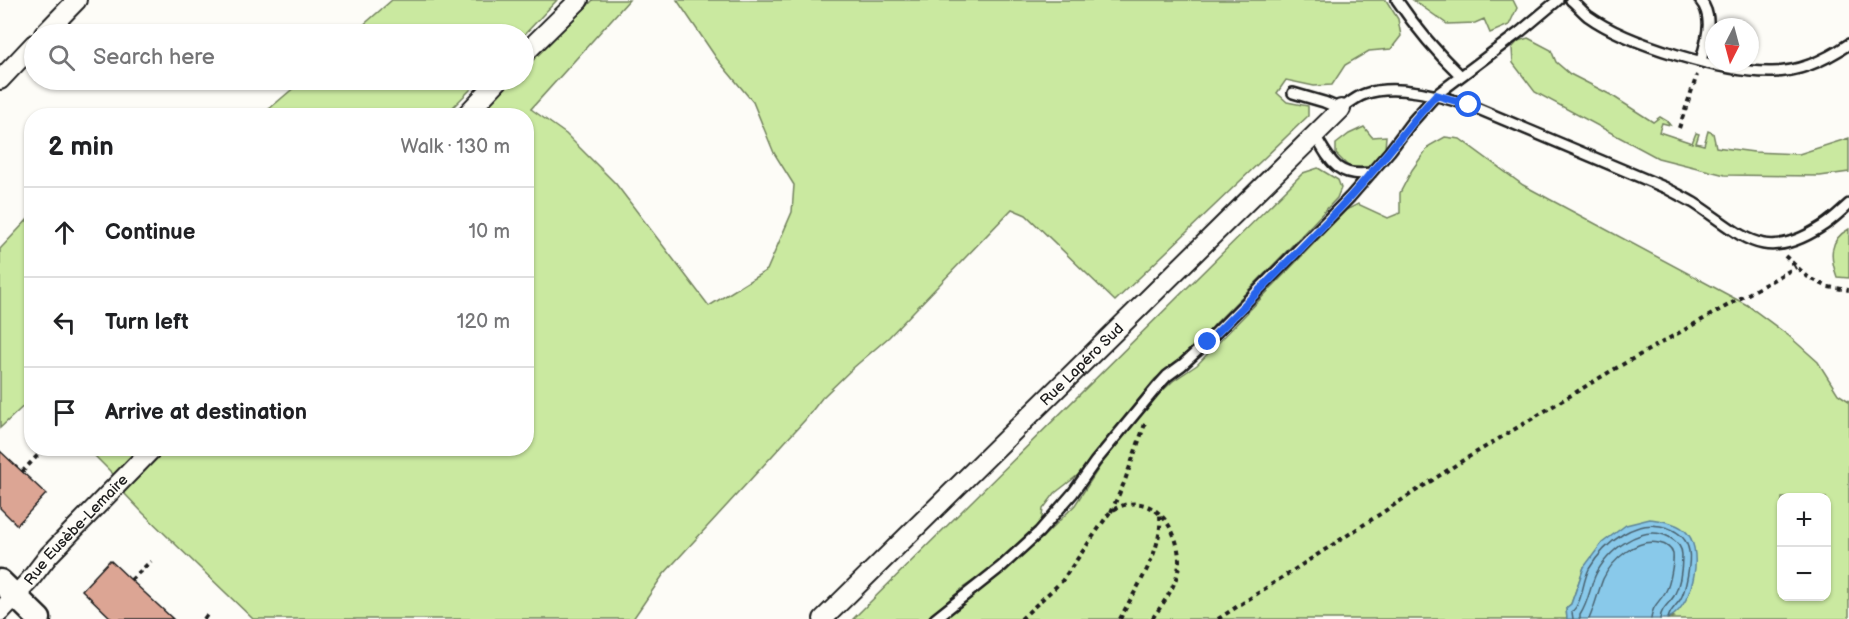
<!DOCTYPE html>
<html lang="en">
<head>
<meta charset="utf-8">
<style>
  :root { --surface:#fff; --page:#f6f6f6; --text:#202124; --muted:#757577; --line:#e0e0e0 }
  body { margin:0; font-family:"Balsamiq Sans",sans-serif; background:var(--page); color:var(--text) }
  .controls { position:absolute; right:18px; bottom:18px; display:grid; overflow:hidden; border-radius:12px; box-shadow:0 2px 4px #0004 }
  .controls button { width:54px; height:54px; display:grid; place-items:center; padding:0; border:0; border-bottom:2px solid var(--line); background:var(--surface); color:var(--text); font:30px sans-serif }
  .compass { position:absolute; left:1705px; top:18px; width:54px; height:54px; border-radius:50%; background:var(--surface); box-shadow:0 2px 4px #0004; rotate:186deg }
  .stop { position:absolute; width:18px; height:18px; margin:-14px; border:4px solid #2563eb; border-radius:50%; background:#fff }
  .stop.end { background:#2563eb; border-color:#fff; box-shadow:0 2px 6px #0008 }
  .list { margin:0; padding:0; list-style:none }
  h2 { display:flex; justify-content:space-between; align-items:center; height:78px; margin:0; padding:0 24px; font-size:26px }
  h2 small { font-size:20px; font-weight:400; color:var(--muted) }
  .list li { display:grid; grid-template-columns:39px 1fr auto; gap:18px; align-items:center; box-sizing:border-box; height:90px; padding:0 24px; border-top:2px solid var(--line) }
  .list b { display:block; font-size:22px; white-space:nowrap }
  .list em { font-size:20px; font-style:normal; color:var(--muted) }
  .icon { flex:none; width:33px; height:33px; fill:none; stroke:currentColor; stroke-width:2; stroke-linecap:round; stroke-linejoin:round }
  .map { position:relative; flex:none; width:1849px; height:619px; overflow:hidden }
  .search { position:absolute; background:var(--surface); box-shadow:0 2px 4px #0004; left:24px; top:24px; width:510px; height:66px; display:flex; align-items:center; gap:15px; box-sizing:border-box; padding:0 21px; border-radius:33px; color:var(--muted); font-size:22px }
  .panel { position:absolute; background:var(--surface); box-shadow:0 2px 4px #0004; left:24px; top:108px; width:510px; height:348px; border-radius:24px }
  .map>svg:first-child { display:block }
</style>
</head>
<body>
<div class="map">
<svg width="1849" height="619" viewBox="0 0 1849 619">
  <rect width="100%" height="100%" fill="#fdfcf7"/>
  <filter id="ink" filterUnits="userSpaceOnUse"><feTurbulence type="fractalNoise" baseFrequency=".0167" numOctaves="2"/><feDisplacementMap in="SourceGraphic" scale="12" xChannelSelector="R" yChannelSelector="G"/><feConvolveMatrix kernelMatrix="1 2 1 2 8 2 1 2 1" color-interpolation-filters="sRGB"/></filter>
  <g filter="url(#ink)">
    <path fill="#cae9a0" stroke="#73825e" stroke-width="1.5" fill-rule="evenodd" d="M392 0H557L524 35 353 34Z
      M593 0H629L531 109 566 134 616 184 709 306 767 270 792 212 794 185 774 153 753 102 717 59 677 0H1386L1398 19 1401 36 1391 49 1369 51 1345 65 1332 85 1314 86 1286 80 1277 93 1287 102 1308 106V116L1115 301 1026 215 1012 209 889 337 853 368 822 398 805 420 663 575 633 619H253L143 513 123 492 166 449 526 448V116L478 115 513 80H524V69Z
      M1413 0H1513L1517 8 1509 25 1490 33 1484 19 1475 23 1447 24Z
      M1528 38 1551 50 1556 62 1570 74 1611 95 1653 122 1660 117 1667 121 1670 125 1662 123 1659 132 1692 143 1696 133 1699 134 1696 143 1704 145 1708 131 1713 133 1716 147 1754 152 1799 154 1849 138V172L1820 176 1725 175 1658 158 1535 92 1513 63 1512 48 1518 41Z
      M303 80H480L445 115H262Z
      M1364 127 1372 137 1386 136 1385 149 1369 167H1349L1336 154V144L1349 134Z
      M1445 137 1460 139 1523 185 1747 305 1789 336 1818 362 1838 394 1849 401V619H1666L1674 617 1584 567 1571 604 1566 608 1567 619H944L1041 539 1075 505 1106 457 1156 397 1173 381 1197 365 1346 210 1358 204 1388 218 1400 213V193L1412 170 1429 146ZM1782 498H1826V596H1782Z
      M1318 168 1338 180 1341 188 1337 198 1282 256 1214 325 1193 351 1155 379 1078 475 1055 493 1043 509 1041 525 999 564 964 587 927 619H853L1303 173Z
      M31 216V399L0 428V249Z
      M1849 229V278L1837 277C1830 258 1828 240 1849 229Z
      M88 449H141L116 477Z"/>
    <path fill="#89c9ea" stroke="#5d8498" stroke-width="1.5" d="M1650 519C1663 521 1680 523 1688 534 1704 554 1692 611 1666 619H1567L1566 608 1571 604 1584 567 1602 543 1626 525Z"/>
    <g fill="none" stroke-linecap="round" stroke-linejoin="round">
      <path stroke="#48616e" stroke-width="1.5" d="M1573 619 1572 612C1583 601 1582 583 1589 569 1605 542 1637 517 1668 528 1679 532 1687 540 1689 551 1691 561 1686 591 1680 600 1675 607 1669 611 1668 619
        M1580 619V615C1588 603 1590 588 1595 576 1606 551 1642 523 1669 537 1676 541 1682 547 1682 555 1682 567 1680 585 1674 596 1669 604 1661 608 1660 619
        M1589 619C1595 606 1598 592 1603 579 1612 560 1636 538 1659 543 1664 544 1671 547 1673 554 1674 562 1670 584 1666 591 1660 602 1652 605 1651 619"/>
    </g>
    <path fill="#dca594" stroke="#1c1c1c" stroke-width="1.5" d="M0 451 46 494 17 525 0 508Z
      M110 560 131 580 173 619H112L82 590Z"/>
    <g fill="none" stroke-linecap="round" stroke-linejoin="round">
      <defs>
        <path id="service" d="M1397 0C1416 28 1437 53 1461 76
          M1571 0C1577 5 1582 11 1588 16 1627 44 1724 73 1772 72 1799 72 1827 59 1849 44
          M1700 0C1715 18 1706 40 1701 61
          M1293 93 1324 102 1341 109C1349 103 1356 97 1365 94 1396 83 1439 96 1469 105L1666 188C1675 193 1685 198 1694 203 1743 235 1762 265 1821 227 1831 221 1840 212 1849 204
          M1315 135C1330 161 1337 178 1371 173
          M935 619 1002 566 1039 532 1073 493 1095 462 1157 387 1167 376 1182 365 1207 342 1350 197 1390 151 1411 123 1436 95 1521 31 1558 0"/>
        <g id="minor">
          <path d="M44 34 77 0"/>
          <path d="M524 54 579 0"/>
          <path d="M0 80 34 44"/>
          <path d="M465 116 499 80"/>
          <path id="s1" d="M0 612 29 581 49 555 153 448"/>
          <path id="s2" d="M823 619 1341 109"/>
        </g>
        <path id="tertiary" d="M0 581 39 619"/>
      </defs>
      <use href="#service" stroke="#1c1c1c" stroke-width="14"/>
      <use href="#minor" stroke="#1c1c1c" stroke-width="22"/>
      <use href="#tertiary" stroke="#1c1c1c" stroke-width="27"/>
      <path stroke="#1c1c1c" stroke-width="4" stroke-dasharray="4.5 4.5" stroke-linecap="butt" d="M1679 128 1697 75
        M1785 256 1808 277 1828 287 1849 290
        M22 472 39 454
        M1111 512 1124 483 1145 424
        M131 580 151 561
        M204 619 207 615
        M1021 619 1062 581 1110 512C1147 486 1179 524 1179 561 1179 583 1164 602 1152 619
        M1120 619C1136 587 1163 552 1160 515
        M1218 619 1462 461 1611 371 1796 267"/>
      <use href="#service" stroke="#fdfcf7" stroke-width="9"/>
      <use href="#minor" stroke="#fdfcf7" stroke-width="18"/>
      <use href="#tertiary" stroke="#fdfcf7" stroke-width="22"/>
    </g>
  </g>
  <g fill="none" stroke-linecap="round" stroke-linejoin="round" filter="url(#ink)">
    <path stroke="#2563eb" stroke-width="8" d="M1208 342C1255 294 1304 247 1350 197 1380 165 1406 128 1436 95L1469 105"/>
  </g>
  <g text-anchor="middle" stroke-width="6" stroke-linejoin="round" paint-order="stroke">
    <g font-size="15" fill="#1c1c1c" stroke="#fdfcf7">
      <text dy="5" stroke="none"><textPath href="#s2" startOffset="363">Rue Lapéro Sud</textPath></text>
      <text dy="5" stroke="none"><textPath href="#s1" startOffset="112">Rue Eusèbe-Lemaire</textPath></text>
    </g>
  </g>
</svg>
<div class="controls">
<button>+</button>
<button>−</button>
</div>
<svg class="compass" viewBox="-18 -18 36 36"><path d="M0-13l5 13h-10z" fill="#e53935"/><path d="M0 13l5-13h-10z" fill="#757577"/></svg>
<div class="stop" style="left:1469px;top:105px"></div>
<div class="stop end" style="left:1208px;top:342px"></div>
<div class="search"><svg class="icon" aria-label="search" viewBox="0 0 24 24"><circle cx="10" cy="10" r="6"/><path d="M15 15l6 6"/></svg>Search here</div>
<section class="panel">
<h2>2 min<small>Walk · 130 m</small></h2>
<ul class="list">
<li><svg class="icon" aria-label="ahead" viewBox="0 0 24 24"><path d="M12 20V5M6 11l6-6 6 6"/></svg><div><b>Continue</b></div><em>10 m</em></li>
<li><svg class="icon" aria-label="left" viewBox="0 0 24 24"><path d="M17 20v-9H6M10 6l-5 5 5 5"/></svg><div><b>Turn left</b></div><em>120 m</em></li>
<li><svg class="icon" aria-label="arrive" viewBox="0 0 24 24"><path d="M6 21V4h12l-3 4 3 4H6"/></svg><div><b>Arrive at destination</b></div></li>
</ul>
</section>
</div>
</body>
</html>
